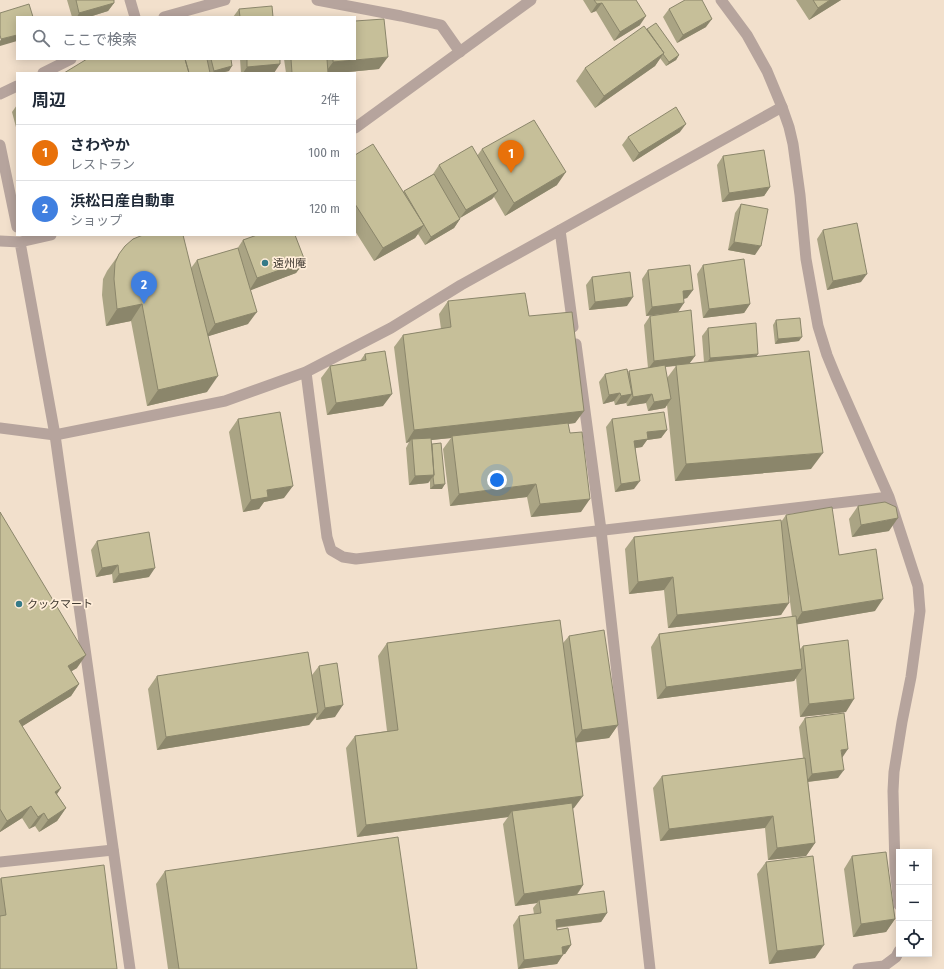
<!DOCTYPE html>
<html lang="ja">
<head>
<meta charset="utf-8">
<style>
  :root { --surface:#fff; --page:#f6f6f7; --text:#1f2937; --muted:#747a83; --line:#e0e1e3; --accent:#7c3aed }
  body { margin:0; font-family:"Fira Sans Condensed","Noto Sans JP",sans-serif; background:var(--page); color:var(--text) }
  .controls { position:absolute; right:12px; bottom:12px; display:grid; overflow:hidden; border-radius:0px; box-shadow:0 2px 10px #0003 }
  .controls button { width:36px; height:36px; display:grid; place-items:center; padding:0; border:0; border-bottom:1px solid var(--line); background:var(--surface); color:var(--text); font:20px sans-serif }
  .you { position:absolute; left:497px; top:480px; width:14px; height:14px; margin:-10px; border:3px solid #fff; border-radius:50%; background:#1a73e8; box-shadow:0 0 0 6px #1a73e833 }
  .badge { display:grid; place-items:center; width:26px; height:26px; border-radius:50%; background:var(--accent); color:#fff; font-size:13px; font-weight:700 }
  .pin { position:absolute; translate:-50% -33px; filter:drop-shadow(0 1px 2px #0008) }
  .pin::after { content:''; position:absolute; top:21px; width:14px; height:12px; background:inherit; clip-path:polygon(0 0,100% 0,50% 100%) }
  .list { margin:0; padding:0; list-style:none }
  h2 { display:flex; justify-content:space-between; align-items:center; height:52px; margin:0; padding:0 16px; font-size:17px }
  h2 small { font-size:13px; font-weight:400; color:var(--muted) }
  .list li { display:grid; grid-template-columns:26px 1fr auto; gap:12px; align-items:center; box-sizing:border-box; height:56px; padding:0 16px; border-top:1px solid var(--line) }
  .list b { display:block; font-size:15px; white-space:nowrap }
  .list p { margin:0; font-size:13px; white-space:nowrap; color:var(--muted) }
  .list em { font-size:13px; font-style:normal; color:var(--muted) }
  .icon { flex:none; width:22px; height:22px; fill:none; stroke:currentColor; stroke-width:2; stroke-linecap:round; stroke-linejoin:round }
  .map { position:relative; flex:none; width:944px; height:969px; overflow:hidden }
  .search { position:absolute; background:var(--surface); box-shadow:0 2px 10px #0003; left:16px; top:16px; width:340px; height:44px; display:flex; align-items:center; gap:10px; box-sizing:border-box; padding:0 14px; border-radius:0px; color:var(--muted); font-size:15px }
  .panel { position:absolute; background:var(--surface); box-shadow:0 2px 10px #0003; left:16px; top:72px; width:340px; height:164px; border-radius:0px }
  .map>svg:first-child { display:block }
</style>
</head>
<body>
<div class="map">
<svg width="944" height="969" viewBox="0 0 944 969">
  <rect width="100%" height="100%" fill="#f2e0cc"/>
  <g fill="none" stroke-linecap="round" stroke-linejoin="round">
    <path stroke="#b6a49d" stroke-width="11" d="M130 0 135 17
      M317 0 401 16 441 25 460 52
      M721 0 747 35 767 71 782 107
      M164 17 225 0
      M43 73 71 59
      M0 94 17 86
      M0 145 17 227
      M0 428 55 435
      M0 862 113 850"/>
    <path stroke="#b6a49d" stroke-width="11" d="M355 128 531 0
      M560 230 573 327
      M0 241 20 242 51 235
      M20 242 55 435 130 969
      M576 344 601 530 650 969
      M306 372 327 537 331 550 343 557 356 559 889 497
      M55 435 225 401 306 372 391 328 461 285 782 107 789 127 793 144 800 195 806 259 818 326 827 355 836 377 889 497 918 586 920 611 911 677 902 722 894 772 893 791 895 868 899 905
      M858 969 884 966 896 957 899 951"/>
  </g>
  <path fill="#aaa484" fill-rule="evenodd" d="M67 0H114V3L108 11 89 17H72Z
    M583 0H636L640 25 614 41 596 11 591 13Z
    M796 0H841L809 20Z
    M239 9 273 17H233Z
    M669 9 706 27 677 43 663 17Z
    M647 29 679 55 676 60 666 66 660 58 655 66 595 108 576 81 585 68Z
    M208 59H231L229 71 220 73H210L207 61Z
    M240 59H280L274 73H241Z
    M284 59H355L379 69 338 73H286Z
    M17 105V131L12 112Z
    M680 132 633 162 622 145 628 137Z
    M482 149 557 185 505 216 494 197 492 199 460 218V219L454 228 425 245 418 234 415 238 374 261 355 231V155L403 192 404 191 433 174 439 165 477 156Z
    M723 156 770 187 764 196 722 202 717 165Z
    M741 204 755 255 728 250 735 213Z
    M823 230 861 282 827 290 817 239Z
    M243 240 305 261 296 273 250 290 248 324 208 336 207 392 147 406 131 321 106 326 102 295 103 279 107 271 125 246 191 268 197 260 237 249Z
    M703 265 750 304 744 313 703 318 697 274Z
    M648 270 693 290 687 298 684 299 678 311 695 356 689 364 704 362 702 336 708 328 756 357 811 469 675 481 667 405 665 408 648 411 646 403 627 406 626 402V403L615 405 614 401 603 404 599 382 605 374 628 373 629 371 648 368 644 325 650 316 667 313 646 316 642 279ZM676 366 667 378 665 367Z
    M592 277 627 306 589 310 586 285Z
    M448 301 529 316 584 411 575 423 568 424 581 512 531 517 527 497 450 506 443 449 451 438 431 440 432 444 442 489H430V481L428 483 409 485 406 448 409 442 406 443 394 347 403 335 441 329 439 314Z
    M776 320 799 341 775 344 773 325Z
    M365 354 383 406 327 415 321 378 330 366 360 361Z
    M238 419 284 498 264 502 259 509 243 512 229 432Z
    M612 419 667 430 661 438 647 440 642 447 636 448 634 489 615 492 606 427Z
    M858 506 889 531 852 537 849 519Z
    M0 512 77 668 71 671 79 684 71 696 22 726 61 788 57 794 66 808 57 821 39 832 35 826 29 829 22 818 0 832Z
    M786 515 839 555 875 611 797 624 800 649 803 646 846 712 800 717 796 678 794 681 657 699 651 647 659 634 792 617 789 594 781 615 668 628 664 590 629 594 625 549 634 537 781 522Z
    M97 541 149 577 113 583 112 574 96 577 91 550Z
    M569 636 618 725 609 738 576 742 574 808 572 809 583 885 577 895 607 913 601 922 557 928V930L571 945 565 954H563L557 964 518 969 513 925 519 916 534 914 533 908 537 903 515 906 503 824 508 817 357 837 346 748 355 736 387 731 378 656 387 643H563Z
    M319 666 335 717 316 720V717L309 725 157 750 148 689 157 676 312 675Z
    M805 718 842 758 838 778 808 782 815 843 806 856 768 860 765 828 660 841 653 788 662 776 803 758 799 727Z
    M852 856 895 919 886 932 853 937 844 869Z
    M766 862 815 958 769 964 757 874Z
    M165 871 417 969H168L156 884Z
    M1 878 117 969H0V879Z"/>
  <path fill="#8b866b" d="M830 0H841L809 20 818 8Z
    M114 3 108 11 89 17H77L79 13Z
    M602 3 596 11 591 13 597 4Z
    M646 16 640 25 614 41 620 32Z
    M712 19 706 27 677 43 683 35Z
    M17 35V41L0 46V41L1 39Z
    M664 53 655 66 595 108 604 96Z
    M679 55 676 60 666 66 669 62Z
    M388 57 379 69 338 73H325L333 62Z
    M280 64 274 73H243L247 67Z
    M232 66 229 71 220 73H212L214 71Z
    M686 124 680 132 633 162 639 153Z
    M566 172 557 185 505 216 514 203Z
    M770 187 764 196 722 202 729 193Z
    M498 191 492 199 460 218 466 210Z
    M460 219 454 228 425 245 431 237Z
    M424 225 415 238 374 261 383 248Z
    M734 242 761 246 755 255 728 250Z
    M305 261 296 273 249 291 257 278Z
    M867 274 861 282 827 290 833 281Z
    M693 290 687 298 677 300 683 291Z
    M633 297 627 306 589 310 595 302Z
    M684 303 678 312 646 316 652 307Z
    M142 304 131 321 106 326 117 309Z
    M750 304 744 313 703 318 709 309Z
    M257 312 248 324 206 337 215 324Z
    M802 337 799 341 775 344 778 339Z
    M758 354 752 363 704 367 710 358Z
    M695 356 689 364 648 369 654 361Z
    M218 376 207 392 147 406 158 390Z
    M620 393 614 401 603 404 609 395Z
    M392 394 383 406 327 415 336 403Z
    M632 394 626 403 615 405 621 396Z
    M652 394 646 403 627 406 633 397Z
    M671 399 665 408 648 411 654 402Z
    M584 411 575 423 452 438V436L451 438 412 442V439L409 442 406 443 414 430Z
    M667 430 661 438 647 440 642 447 628 449 634 441 647 432Z
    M823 453 811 469 675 481 686 464Z
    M434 475 428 483 409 485 415 476Z
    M640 481 634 489 615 492 621 484Z
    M445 484 442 489H430L434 485Z
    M536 484 527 497 450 506 459 494Z
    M293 486 284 498 264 502 259 509 243 512 251 500 267 490Z
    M590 499 581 512 531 517 540 504Z
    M898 518 889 531 852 537 861 525Z
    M118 565 112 574 96 577 102 568Z
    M155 568 149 577 113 583 119 574Z
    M673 577 664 590 629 594 638 582Z
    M883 599 875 611 794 625 802 612Z
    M789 603 781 615 668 628 677 615Z
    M86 655 77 668 59 679 68 666Z
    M802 669 794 681 657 699 666 687Z
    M79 684 71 696 10 734 19 721Z
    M854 699 846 712 800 717 809 704Z
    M343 705 335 717 316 720 325 708Z
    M318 713 309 725 157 750 166 737Z
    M618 725 609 738 573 743 582 730Z
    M848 749 842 758 841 750Z
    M844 770 838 778 806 782 812 774Z
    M61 788 52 801 55 792Z
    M583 796 574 808 513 816 512 811 508 817 357 837 366 825Z
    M31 806 22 818 0 832V831L7 821Z
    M66 808 57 821 39 832 48 820Z
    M44 813 35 826 29 829 38 817Z
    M773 816 765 828 660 841 669 829Z
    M815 843 806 856 768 860 777 848Z
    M583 885 574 898 539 900 537 903 515 906 524 894Z
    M607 913 601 922 550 928 556 920Z
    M895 919 886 932 853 937 861 924Z
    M571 945 565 954 556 955 562 947Z
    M824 945 815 958 769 964 777 951Z
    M563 955 557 964 518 969 524 960Z"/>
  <path fill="#c6bf99" stroke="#8b866b" d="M76 0H114V3L79 13Z
    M594 0H636L646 16 620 32 602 3 597 4Z
    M685 0H702L712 19 683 35 669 9Z
    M813 0H830L818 8Z
    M29 4 33 17H17V35L1 39 0 35V13Z
    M272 6 273 17H240L239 9Z
    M384 19 388 57 333 62V59H355V21Z
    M656 23 679 55 669 62 663 54 664 53 647 29Z
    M644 26 664 53 604 96 585 68Z
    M87 59H185L189 73H64Z
    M185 59H207L210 73H189Z
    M211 59H231L232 66 214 71Z
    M247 59H280V64L247 67Z
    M291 59H327L328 73H292Z
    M676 107 686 124 639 153 628 137Z
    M534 120 566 172 514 203 482 149Z
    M373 144 424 225 383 248 355 204V155Z
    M472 146 498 191 466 210 439 165Z
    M764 150 770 187 729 193 723 156Z
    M434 174 460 219 431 237 404 191Z
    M741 204 768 209 761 246 734 242Z
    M857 223 867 274 833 281 823 230Z
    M143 235H183L218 376 158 390 142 304 117 309 114 279 115 263 119 254 125 246 133 239Z
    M257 235H295L305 261 257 278 243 240Z
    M238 248 257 312 215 324 197 260Z
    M744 259 750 304 709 309 703 265Z
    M690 265 693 290 683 291 684 303 652 307 648 270Z
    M630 272 633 297 595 302 592 277Z
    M525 293 529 316 572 312 584 411 414 430 403 335 451 327 448 301Z
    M691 310 695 356 654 361 650 316Z
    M800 318 802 337 778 339 776 320Z
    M756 323 758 354 710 358 708 328Z
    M385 351 392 394 336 403 330 366 366 360 365 354Z
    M809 351 823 453 686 464 676 365Z
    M665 365 671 399 654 402 652 394 633 397 629 371Z
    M627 369 632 394 621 396 620 393 609 395 605 374Z
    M280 412 293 486 267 490 268 497 251 500 238 419Z
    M664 412 667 430 647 432 648 439 634 441 640 481 621 484 612 419Z
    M568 423 570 433 582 432 590 499 540 504 536 484 459 494 452 436Z
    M431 438 434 475 415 476 412 439Z
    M441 443 445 484 434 485 433 477 434 475 432 444Z
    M885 502 896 507 898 518 861 525 858 506Z
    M832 507 839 555 876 549 883 599 802 612 786 515Z
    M0 512 86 655 68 666 79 684 19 721 61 788 55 792 66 808 48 820 44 813 38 817 31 806 7 821 0 809Z
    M781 520 789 603 677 615 673 577 638 582 634 537Z
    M149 532 155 568 119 574 118 565 102 568 97 541Z
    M796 616 802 669 666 687 659 634Z
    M560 620 583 796 366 825 355 736 398 730 387 643Z
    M604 630 618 725 582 730 569 636Z
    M848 640 854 699 809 704 803 646Z
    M308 652 318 713 166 737 157 676Z
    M337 663 343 705 325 708 319 666Z
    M844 713 848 749 841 750 844 770 812 774 805 718Z
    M805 758 815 843 777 848 773 816 669 829 662 776Z
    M572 803 583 885 524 894 512 811Z
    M398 837 417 969H179L165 871Z
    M886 852 895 919 861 924 852 856Z
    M813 856 824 945 777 951 766 862Z
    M104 865 117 969H0V916L6 915 1 878Z
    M604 891 607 913 556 920 557 930 568 928 571 945 562 947 563 955 524 960 519 916 541 913 539 900Z"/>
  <g fill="#357a88" stroke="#ffedd9" stroke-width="1.5">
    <circle cx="265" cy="263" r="4"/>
    <circle cx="19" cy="604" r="4"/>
  </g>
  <g text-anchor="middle" stroke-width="3.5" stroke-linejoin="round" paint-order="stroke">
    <g font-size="11" fill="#3e372f" stroke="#ffedd9" text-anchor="start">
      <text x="273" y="267">遠州庵</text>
      <text x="27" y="608">クックマート</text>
    </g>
  </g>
</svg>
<div class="controls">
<button>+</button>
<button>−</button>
<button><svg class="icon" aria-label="locate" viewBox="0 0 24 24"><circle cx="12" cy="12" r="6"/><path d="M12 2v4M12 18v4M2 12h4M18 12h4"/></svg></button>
</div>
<div class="you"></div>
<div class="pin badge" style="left:511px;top:173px;background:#e8710a">1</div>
<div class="pin badge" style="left:144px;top:304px;background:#3f7fe0">2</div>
<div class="search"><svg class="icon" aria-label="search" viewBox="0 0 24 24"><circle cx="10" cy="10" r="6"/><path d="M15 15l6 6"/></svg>ここで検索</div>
<section class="panel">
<h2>周辺<small>2件</small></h2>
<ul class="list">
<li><span class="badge" style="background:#e8710a">1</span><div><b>さわやか</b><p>レストラン</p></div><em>100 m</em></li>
<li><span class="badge" style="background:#3f7fe0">2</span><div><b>浜松日産自動車</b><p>ショップ</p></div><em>120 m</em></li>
</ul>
</section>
</div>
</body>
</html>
